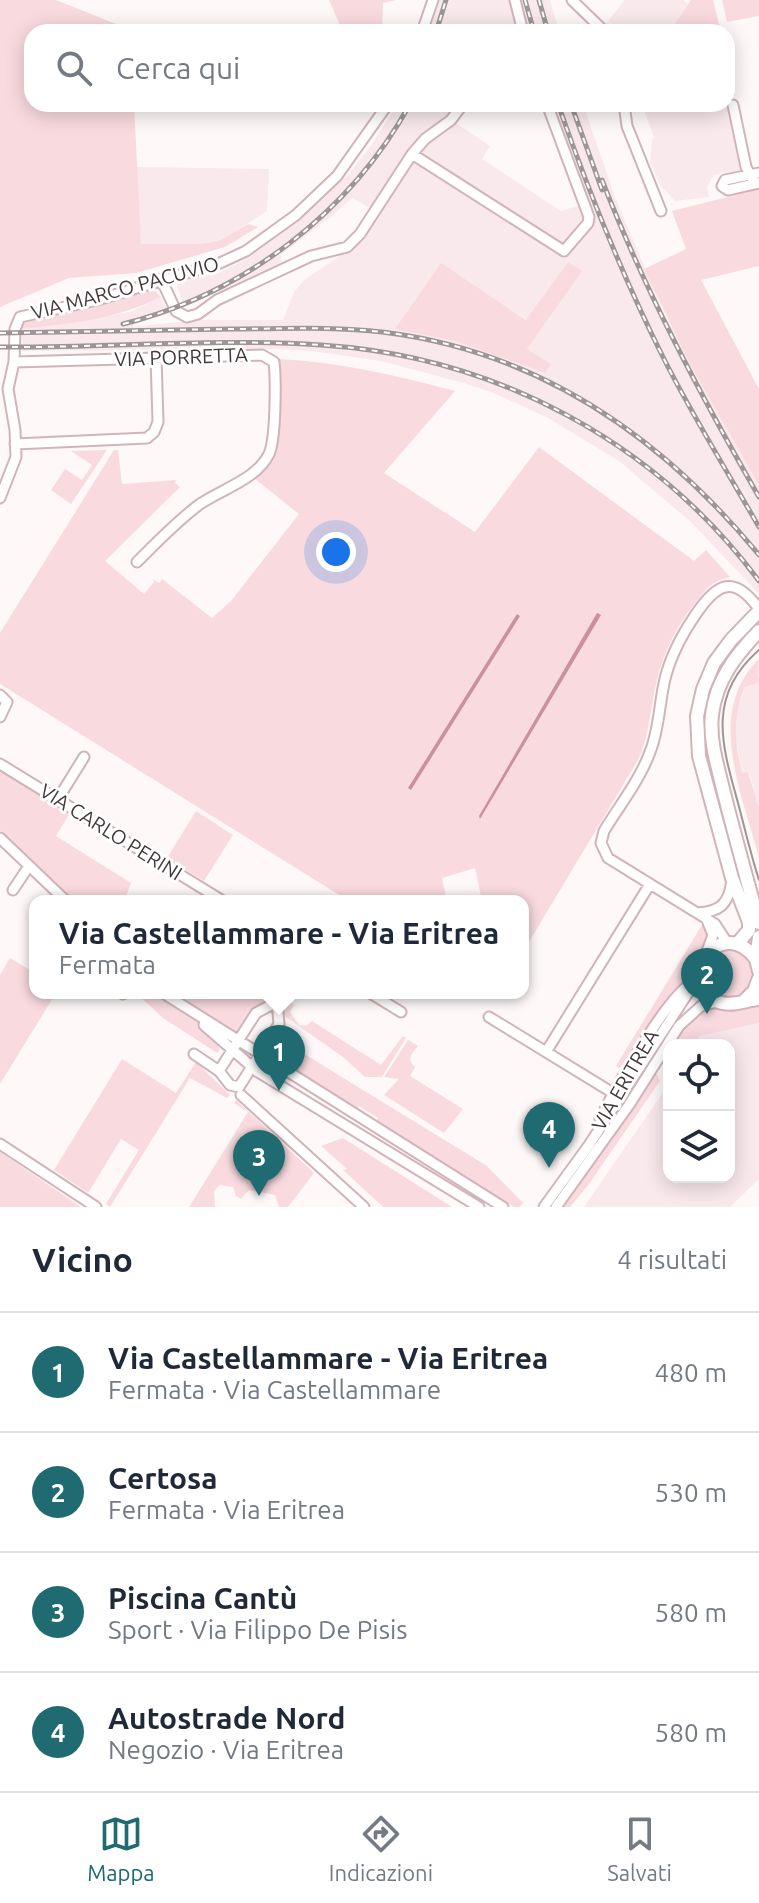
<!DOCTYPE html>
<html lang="it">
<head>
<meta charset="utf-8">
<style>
  :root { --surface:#fff; --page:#f6f6f7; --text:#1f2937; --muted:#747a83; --line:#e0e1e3; --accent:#1f6b71 }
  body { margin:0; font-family:Ubuntu,sans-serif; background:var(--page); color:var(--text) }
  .controls { position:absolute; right:24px; bottom:24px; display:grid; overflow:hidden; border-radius:16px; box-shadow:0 4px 20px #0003 }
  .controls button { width:72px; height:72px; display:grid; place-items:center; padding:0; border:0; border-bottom:2px solid var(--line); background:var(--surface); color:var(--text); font:40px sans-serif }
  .you { position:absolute; left:336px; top:552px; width:28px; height:28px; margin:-20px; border:6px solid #fff; border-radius:50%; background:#1a73e8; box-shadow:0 0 0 12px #1a73e833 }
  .badge { display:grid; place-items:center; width:52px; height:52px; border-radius:50%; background:var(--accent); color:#fff; font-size:26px; font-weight:700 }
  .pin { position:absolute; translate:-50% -66px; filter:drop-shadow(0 2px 4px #0008) }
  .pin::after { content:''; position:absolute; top:42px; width:28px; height:24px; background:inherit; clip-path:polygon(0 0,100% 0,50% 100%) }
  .popup { position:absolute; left:29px; top:895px; width:500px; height:104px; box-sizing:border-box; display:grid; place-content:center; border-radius:16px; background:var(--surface); filter:drop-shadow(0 2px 6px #0005); font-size:26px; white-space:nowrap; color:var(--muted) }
  .popup b { font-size:30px; color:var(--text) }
  .popup::after { content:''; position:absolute; left:50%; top:100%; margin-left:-16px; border:16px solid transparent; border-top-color:var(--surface) }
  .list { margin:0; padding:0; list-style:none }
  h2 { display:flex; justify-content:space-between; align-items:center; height:104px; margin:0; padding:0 32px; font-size:34px }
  h2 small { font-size:26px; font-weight:400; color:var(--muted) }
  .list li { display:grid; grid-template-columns:52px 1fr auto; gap:24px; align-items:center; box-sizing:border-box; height:120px; padding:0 32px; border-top:2px solid var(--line) }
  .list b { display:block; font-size:30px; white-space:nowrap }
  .list p { margin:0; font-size:26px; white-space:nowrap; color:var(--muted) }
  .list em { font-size:26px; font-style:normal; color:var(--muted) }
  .icon { flex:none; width:44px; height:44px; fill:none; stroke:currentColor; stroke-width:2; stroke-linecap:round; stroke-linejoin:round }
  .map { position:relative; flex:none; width:759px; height:1207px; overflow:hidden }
  .search { position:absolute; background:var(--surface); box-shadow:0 4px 20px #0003; left:24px; right:24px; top:24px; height:88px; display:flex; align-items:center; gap:20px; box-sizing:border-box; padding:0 28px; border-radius:24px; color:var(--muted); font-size:30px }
  .sheet { height:584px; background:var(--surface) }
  nav { display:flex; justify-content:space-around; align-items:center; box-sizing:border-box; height:112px; border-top:2px solid var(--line); background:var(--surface); font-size:22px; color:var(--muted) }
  nav a { display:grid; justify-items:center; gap:4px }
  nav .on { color:var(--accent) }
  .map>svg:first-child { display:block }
</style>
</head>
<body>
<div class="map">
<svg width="759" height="1207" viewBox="0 0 759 1207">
  <rect width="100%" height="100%" fill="#fef8f9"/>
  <path fill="#f9e9ec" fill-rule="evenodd" d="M440 0H550L559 32H528L523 19 510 26 509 32H430Z
    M625 0H683L688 4 669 32H610L604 26Z
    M397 104H465L453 121 490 146 482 159 561 211 587 203 552 104H583L615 197 663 311 759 485V594L691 522 619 461 548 418 494 393 467 384 381 361 312 351 278 349 23 351 21 329 66 324 133 311 161 297 169 313 133 325V327L200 320H283L294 292 305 279 337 258 375 211 352 198 332 216 280 255 282 262 184 307 177 285 182 280 219 273 248 258 274 239 349 174 372 144ZM568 262 581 271 527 349 545 373 455 341 396 329 441 264 527 320Z
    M642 104H726L740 170 714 175 707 187 709 197 675 201 660 185 650 162 652 139 654 138Z
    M136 167 269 169 267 211 220 241 201 244H141Z
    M759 677V807L749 772 742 774 735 731 736 714 745 687Z
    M759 1023V1179L730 1207H584L669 1084V1177H729V1045H694L700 1036Z"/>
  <path fill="#f9dadf" d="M0 0H56L121 26 123 32H32V104H134L141 244H201L219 241 248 224 258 227 225 247 136 273 69 278 0 307Z
    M329 0H396L383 3 382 32H343Z
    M691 0H713L721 32H669Z
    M722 0H759V16L727 22Z
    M759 189V266L701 280 759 389V485L689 362 644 269 686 249 672 211Z
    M568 262 582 271 527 349 551 364 545 373 455 341 395 329 441 263 526 320Z
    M149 289 154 290 161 297C116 319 71 324 21 329L26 319 66 313Z
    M278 359C339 362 396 375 455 391L384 473 475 532 539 447 694 561 706 550 730 577C713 580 706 589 696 602 677 625 664 651 657 680 650 708 650 734 638 760L523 952V901H482L475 868 442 878 447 901H349L0 684V633L114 450H118L122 484 176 480 175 483 180 487 105 561 144 594 154 582 153 579 159 583 162 579 212 618 231 601 299 514 255 479 270 460 276 444Z
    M107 450 71 504 51 490 65 469 82 480 92 465 71 451Z
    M759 659 758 683 745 687C732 717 735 742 742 773L748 772 759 807V858C743 795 704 713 759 659Z
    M0 768 71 811 56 836 131 883 125 899 127 901H72L20 851V849L0 830Z
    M196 811 233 835 204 881 167 858Z
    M702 925 707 929 709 938 697 958 691 975 673 993 623 1070 616 1066Z
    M705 974a24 24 0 1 1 48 0a24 24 0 1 1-48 0Z
    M10 958 35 973V993H56L0 1084V975Z
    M136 993C142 993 150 992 156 993 174 996 211 1033 220 1049L217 1053 163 1018Z
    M172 993H278L271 1001 247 1018 237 1034Z
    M286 1000 294 1005 290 1012 299 1025 306 1026 312 1021 381 1065 403 1036 406 1038 382 1077H365L343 1057 283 1015V1006Z
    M759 1005V1023L700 1036 694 1045 686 1042 684 1045H671L681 1031 704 1010Z
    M275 1036 487 1166 523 1203 520 1207H514L376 1122 378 1118 359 1106 356 1109 265 1053Z
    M408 1040 418 1046C412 1053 406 1060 415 1067L410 1076 463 1109 444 1133 384 1095 399 1079 384 1077Z
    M122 1059 176 1093 196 1062 230 1095 227 1098 190 1078 110 1207 106 1204 139 1150 121 1139 88 1193 54 1170Z
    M655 1070 660 1081 589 1184 570 1207H560Z
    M236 1100 314 1173 288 1207H279L275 1195 249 1190 241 1199 236 1196 233 1187 220 1185 214 1191 215 1207H189L248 1112 234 1103Z
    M343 1138 452 1207H383L343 1170 347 1169 321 1146Z
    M0 1152 81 1207H0Z"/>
  <path fill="#ca919d" d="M597 613 601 615 480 819 479 816Z
    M517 614 520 616 411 790 408 788Z"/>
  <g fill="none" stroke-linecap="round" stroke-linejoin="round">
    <defs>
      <path id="minor" d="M515 0 523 32
        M572 0 605 32
        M422 32 433 0
        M624 104 627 126 661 211
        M733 105 746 167 755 184
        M412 154 564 251 588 223 589 217 547 104
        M759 173 725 180 722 186 728 190 759 183
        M161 279 176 311 187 317 198 314 217 300 311 256 347 247 360 234 412 154 425 139 451 120 463 104
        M14 362 262 355 274 362C276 379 276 439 269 454 257 479 222 489 200 504 177 521 157 542 137 562
        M15 444 147 438 154 432 158 422 156 357
        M0 498 16 457 15 430 8 389 14 362 15 329 20 317 97 300 220 263 246 251 296 215 337 176 388 104
        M0 695 7 702 0 717
        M0 764 223 901
        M58 799 84 757
        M0 838 66 901
        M13 890 29 866
        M697 913C720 912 729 904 732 880
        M728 944 715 924 608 858 601 843 604 831C619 806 640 780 650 752 660 728 659 700 666 675 672 653 683 633 696 614 717 583 734 574 759 609
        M706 954 713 935 707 920
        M163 993 503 1207
        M370 993 401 1012
        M123 994 125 993
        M489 1017 613 1093
        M204 1025 258 1072 479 1207
        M546 1052 650 884
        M194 1054 219 1071 230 1085 239 1087 279 1024 277 1001
        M219 1071 256 1013 273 1004 282 993
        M241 1095 364 1207
        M600 1119C614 1091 669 992 694 982
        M0 1144 96 1207
        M544 1207 589 1145 699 976
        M556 1207 629 1105 679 1026 701 1006 717 1002"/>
      <path id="major" d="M759 631C736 655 716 680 712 715 709 741 718 767 724 793 735 837 747 880 759 923
        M759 937 756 959 759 971
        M737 944 749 930V922L732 878 699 756 697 716 703 689 714 663 731 640 759 611
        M756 959C718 909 670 991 722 1003 734 1006 747 1000 759 999
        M745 1000 754 991 759 978"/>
    </defs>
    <use href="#minor" stroke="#d1b4b9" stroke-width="13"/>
    <use href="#major" stroke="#d1b4b9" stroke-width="16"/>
    <use href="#minor" stroke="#fff" stroke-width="9"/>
    <use href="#major" stroke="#fff" stroke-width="12"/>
    <path stroke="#9e9597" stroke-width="2" d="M759 650C706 696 722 745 738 803 745 829 751 855 759 880"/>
    <defs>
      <path id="rail" d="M525 0 534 32
        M539 0 548 32
        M436 32 446 0
        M558 104C588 190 622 275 663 357 692 415 727 471 759 527
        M571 104 602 190
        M602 180C645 291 700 394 759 497
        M123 324C243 294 350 213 410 104
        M0 333C77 332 154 330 231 329 281 329 332 326 382 332 539 351 661 436 759 555
        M0 347C107 348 214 338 321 345 494 356 655 441 759 581"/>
    </defs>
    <use href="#rail" stroke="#9e9597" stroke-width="5"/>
    <use href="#rail" stroke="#fff" stroke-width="2" stroke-dasharray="6" stroke-linecap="butt"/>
  </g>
  <g text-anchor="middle" stroke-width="6" stroke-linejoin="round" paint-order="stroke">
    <g font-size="20" fill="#44383a" stroke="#fff">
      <text transform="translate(125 288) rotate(-15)" y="7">VIA MARCO PACUVIO</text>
      <text transform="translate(181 357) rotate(-2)" y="7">VIA PORRETTA</text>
      <text transform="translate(111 832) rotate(32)" y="7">VIA CARLO PERINI</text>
      <text transform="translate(625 1080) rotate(-60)" y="7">VIA ERITREA</text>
    </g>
  </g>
</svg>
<div class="controls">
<button><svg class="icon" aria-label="locate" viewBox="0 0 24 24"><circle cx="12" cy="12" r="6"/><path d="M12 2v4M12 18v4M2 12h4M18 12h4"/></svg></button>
<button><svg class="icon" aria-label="layers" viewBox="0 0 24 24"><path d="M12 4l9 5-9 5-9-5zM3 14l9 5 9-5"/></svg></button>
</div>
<div class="you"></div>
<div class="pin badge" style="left:279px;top:1091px">1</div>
<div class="popup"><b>Via Castellammare - Via Eritrea</b>Fermata</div>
<div class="pin badge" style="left:707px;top:1014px">2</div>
<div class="pin badge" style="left:259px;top:1196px">3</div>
<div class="pin badge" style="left:549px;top:1168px">4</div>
<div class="search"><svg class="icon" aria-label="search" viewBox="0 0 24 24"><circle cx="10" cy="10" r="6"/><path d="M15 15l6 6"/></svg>Cerca qui</div>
</div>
<section class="sheet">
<h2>Vicino<small>4 risultati</small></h2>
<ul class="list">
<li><span class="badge">1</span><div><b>Via Castellammare - Via Eritrea</b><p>Fermata · Via Castellammare</p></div><em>480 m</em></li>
<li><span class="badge">2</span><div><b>Certosa</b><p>Fermata · Via Eritrea</p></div><em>530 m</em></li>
<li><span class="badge">3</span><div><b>Piscina Cantù</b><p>Sport · Via Filippo De Pisis</p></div><em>580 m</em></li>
<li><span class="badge">4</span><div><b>Autostrade Nord</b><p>Negozio · Via Eritrea</p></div><em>580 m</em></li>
</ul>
</section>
<nav>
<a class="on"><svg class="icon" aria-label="map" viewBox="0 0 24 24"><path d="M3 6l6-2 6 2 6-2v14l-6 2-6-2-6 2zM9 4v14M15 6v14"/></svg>Mappa</a>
<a><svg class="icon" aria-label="directions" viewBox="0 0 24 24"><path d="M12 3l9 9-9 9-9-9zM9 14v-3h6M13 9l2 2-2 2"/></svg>Indicazioni</a>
<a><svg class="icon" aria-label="saved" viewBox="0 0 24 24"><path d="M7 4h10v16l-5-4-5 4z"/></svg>Salvati</a>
</nav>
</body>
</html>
